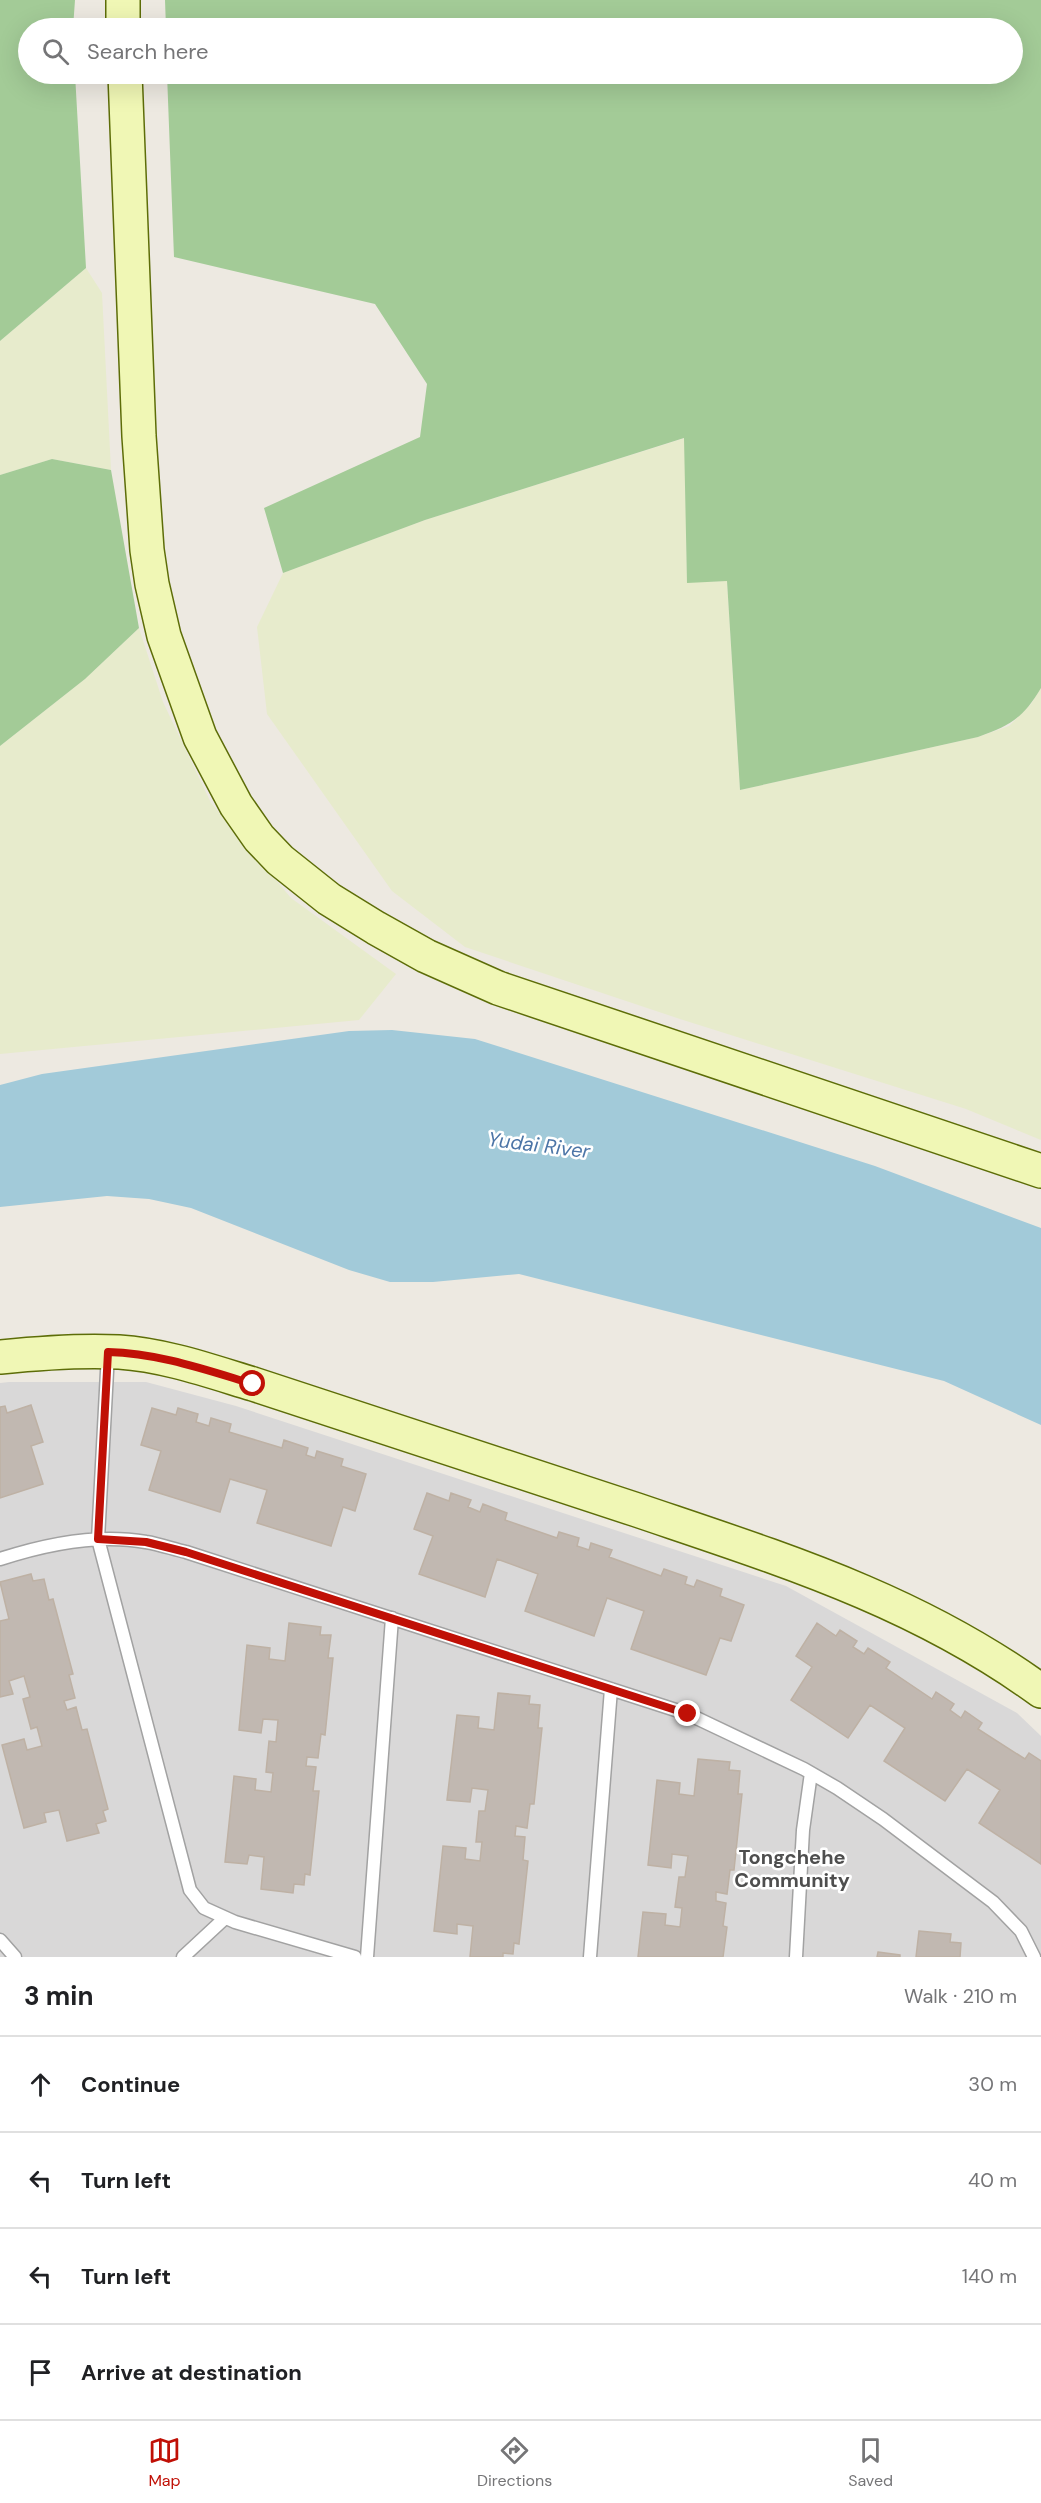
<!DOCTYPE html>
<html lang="en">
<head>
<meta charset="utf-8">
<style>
  :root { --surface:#fff; --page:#f6f6f6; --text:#202124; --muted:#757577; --line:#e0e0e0; --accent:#c01006 }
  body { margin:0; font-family:"DM Sans",sans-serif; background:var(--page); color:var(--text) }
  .stop { position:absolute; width:18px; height:18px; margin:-14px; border:4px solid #c01006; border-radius:50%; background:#fff }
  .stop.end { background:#c01006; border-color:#fff; box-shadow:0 2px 6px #0008 }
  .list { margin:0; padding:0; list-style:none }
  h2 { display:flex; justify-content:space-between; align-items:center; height:78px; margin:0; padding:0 24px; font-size:26px }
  h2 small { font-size:20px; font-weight:400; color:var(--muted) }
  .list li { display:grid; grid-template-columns:39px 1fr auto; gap:18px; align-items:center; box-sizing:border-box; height:96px; padding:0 24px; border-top:2px solid var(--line) }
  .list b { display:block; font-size:22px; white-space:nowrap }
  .list em { font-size:20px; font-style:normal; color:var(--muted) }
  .icon { flex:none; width:33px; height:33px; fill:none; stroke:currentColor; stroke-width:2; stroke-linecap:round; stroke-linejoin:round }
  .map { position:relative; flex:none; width:1041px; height:1957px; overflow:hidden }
  .search { position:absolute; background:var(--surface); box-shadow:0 6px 24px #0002; left:18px; right:18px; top:18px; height:66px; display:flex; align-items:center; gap:15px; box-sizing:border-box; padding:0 21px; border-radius:33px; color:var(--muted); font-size:22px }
  .sheet { height:462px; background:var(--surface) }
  nav { display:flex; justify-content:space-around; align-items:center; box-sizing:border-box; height:84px; border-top:2px solid var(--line); background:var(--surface); font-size:16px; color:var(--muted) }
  nav a { display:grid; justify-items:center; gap:3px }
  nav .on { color:var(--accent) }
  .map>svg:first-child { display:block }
</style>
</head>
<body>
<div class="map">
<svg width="1041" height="1957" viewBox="0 0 1041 1957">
  <rect width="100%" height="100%" fill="#ede9e1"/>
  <path fill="#d9d8d8" d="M9 1382H146L236 1406 786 1586 1017 1713 1041 1736V1957H0V1383Z"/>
  <path fill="#e7ebcc" d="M86 268 102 293 111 470 52 459 0 475V341Z
    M685 438 687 582 727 581 740 790 978 737 1009 726 1031 704 1041 688V1140L966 1109 680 1019 465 947 392 891 267 714 257 627 283 573 425 520Z
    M139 628 163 702 211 803 291 898 396 974 359 1020 0 1054V746L85 679Z"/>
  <path fill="#a3cb97" d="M0 0H75L73 28H28V74H75L86 268 0 341Z
    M165 0H1041V688C1023 718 1011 725 978 737L740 790 727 581 687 583 684 438 425 520 283 573 264 508 420 437 427 384 375 304 174 257 167 74H1012V28H166Z
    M52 459 111 470 139 628 85 679 0 746V475Z"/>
  <path fill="#a2cad9" d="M392 1030 475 1039 875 1166 1041 1228V1425L944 1381 519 1274 433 1282H390L349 1270 191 1208 149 1199 107 1196 0 1207V1085L42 1074 349 1031Z"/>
  <path fill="#c1b8b1" stroke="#beb1a4" stroke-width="1.5" d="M31 1405 43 1442 31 1446 43 1484 0 1498V1407L5 1406 7 1413Z
    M152 1408 176 1415 178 1408 198 1414 196 1422 209 1426 211 1418 231 1424 229 1432 282 1448 284 1440 308 1448 306 1455 315 1458 317 1451 343 1459 341 1466 366 1474 355 1511 343 1507 331 1546 257 1523 267 1490 230 1479 220 1512 149 1490 161 1451 141 1445Z
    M427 1493 449 1501 451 1493 471 1500 468 1507 480 1512 483 1504 507 1513 505 1520 557 1538 559 1532 579 1538 577 1546 589 1550 591 1543 612 1550 609 1557 661 1576 664 1569 687 1577 685 1584 694 1587 697 1580 722 1589 720 1596 744 1605 731 1641 720 1638 706 1675 631 1649 644 1611 607 1598 594 1636 525 1611 538 1574 497 1559 485 1597 419 1574 433 1536 414 1529Z
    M31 1574 33 1581 44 1579 49 1600 53 1599 73 1674 69 1675 75 1698 64 1701 67 1710 76 1707 82 1730 87 1729 108 1809 103 1811 106 1821 96 1824 99 1833 67 1841 59 1810 44 1813 46 1822 24 1828 2 1745 24 1739 27 1750 42 1746 37 1727 31 1729 23 1699 30 1697 24 1676 9 1681 13 1694 0 1697V1621L9 1619 0 1582Z
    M289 1623 321 1627 320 1635H331L328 1658H333L325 1735 321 1734 318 1758 307 1757 306 1766 316 1767 313 1791H319L310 1875 305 1874 304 1885 294 1884 293 1893 261 1889 264 1857 249 1855 247 1864 225 1862 234 1776 256 1779 255 1790 271 1792 273 1773 266 1772 269 1741 276 1742 278 1720 263 1719 261 1733 239 1730 247 1645 270 1648 269 1659 285 1661Z
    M817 1623 836 1636 840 1630 857 1641 853 1647 864 1654 868 1648 890 1662 886 1668 932 1699 936 1692 954 1704 950 1710 961 1718 965 1711 982 1723 978 1729 1025 1759 1029 1753 1041 1761V1864L979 1823 1000 1790 967 1769 945 1801 884 1761 905 1728 870 1705 848 1738 791 1700 812 1667 796 1656Z
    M498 1693 530 1696 529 1704 540 1705 538 1728H542L534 1804H530L527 1828 516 1826 515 1836 525 1837 523 1860 528 1861 519 1944 514 1943 513 1954 503 1953V1957H470L473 1926 457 1924V1934L434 1931 443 1846 466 1848 465 1859 480 1861 482 1842H476L479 1811H485L488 1790 472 1788 470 1802 447 1800 457 1715 479 1717 478 1728 494 1730Z
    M698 1759 730 1762 729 1770 740 1771 738 1794H742L734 1870H730L727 1894 716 1892V1901L726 1903 723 1926 727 1927 723 1957H638L643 1912 666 1914 665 1925 680 1927 682 1908 675 1907 679 1877H685L688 1856 672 1854 671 1868 648 1865 657 1780 680 1783 679 1794 694 1796Z
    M919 1931 951 1934 950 1942 961 1943 960 1957H916Z
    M878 1952 900 1955V1957H877Z"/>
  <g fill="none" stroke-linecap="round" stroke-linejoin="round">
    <defs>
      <path id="lane" d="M108 1353 98 1539 190 1890 204 1908 235 1922 355 1957
        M0 1559C46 1544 97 1533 146 1542 159 1544 173 1549 186 1552L688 1714 804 1769 837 1788 883 1819 993 1902 1021 1931 1034 1957
        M0 1940 15 1957
        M183 1957 225 1918
        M367 1957 392 1618
        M590 1957 611 1689
        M796 1957 803 1830 811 1773"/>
      <path id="secondary" d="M123 0V28
        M125 74 139 436 147 550 152 584 164 636 200 737 236 805 259 838 280 860 329 899 376 928 426 956 498 988 1041 1171
        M0 1357C39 1353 80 1350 119 1352 165 1355 210 1371 253 1384 381 1426 509 1468 637 1510 781 1559 916 1600 1041 1691"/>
    </defs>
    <use href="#lane" stroke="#a2a2a2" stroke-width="15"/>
    <use href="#secondary" stroke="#5d6d08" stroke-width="36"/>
    <use href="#lane" stroke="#fff" stroke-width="12"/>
    <use href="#secondary" stroke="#f0f7b5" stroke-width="33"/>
  </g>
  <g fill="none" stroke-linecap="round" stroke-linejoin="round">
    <path stroke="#c01006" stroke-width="8" d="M253 1384C206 1370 158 1353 108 1352L98 1539 146 1542 186 1552 688 1714"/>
  </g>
  <g text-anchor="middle" stroke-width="5" stroke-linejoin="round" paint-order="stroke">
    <g font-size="20" font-style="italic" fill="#4c75a7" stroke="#fff">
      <text transform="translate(539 1145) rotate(7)" y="7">Yudai River</text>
    </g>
    <g font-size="20" font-weight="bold" fill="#4e4e4e" stroke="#fff">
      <text x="792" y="1864">Tongchehe<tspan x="792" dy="23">Community</tspan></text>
    </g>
  </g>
</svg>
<div class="stop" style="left:253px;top:1384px"></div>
<div class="stop end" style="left:688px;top:1714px"></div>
<div class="search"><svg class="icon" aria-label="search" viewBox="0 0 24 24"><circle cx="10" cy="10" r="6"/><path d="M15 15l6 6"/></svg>Search here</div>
</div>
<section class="sheet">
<h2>3 min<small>Walk · 210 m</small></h2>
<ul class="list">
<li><svg class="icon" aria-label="ahead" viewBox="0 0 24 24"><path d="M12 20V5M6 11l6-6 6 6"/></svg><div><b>Continue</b></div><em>30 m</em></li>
<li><svg class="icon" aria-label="left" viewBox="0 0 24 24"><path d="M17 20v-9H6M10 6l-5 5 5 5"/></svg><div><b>Turn left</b></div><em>40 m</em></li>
<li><svg class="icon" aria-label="left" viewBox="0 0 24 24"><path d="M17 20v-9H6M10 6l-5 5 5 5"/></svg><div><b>Turn left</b></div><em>140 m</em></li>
<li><svg class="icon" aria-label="arrive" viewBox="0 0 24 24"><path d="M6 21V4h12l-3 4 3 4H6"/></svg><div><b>Arrive at destination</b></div></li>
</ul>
</section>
<nav>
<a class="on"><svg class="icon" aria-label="map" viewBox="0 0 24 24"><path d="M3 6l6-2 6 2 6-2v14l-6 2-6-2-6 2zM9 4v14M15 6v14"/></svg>Map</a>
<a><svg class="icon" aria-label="directions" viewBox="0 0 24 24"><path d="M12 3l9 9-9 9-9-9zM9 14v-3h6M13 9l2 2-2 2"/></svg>Directions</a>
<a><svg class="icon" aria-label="saved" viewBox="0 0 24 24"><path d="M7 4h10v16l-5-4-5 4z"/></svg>Saved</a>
</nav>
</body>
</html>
